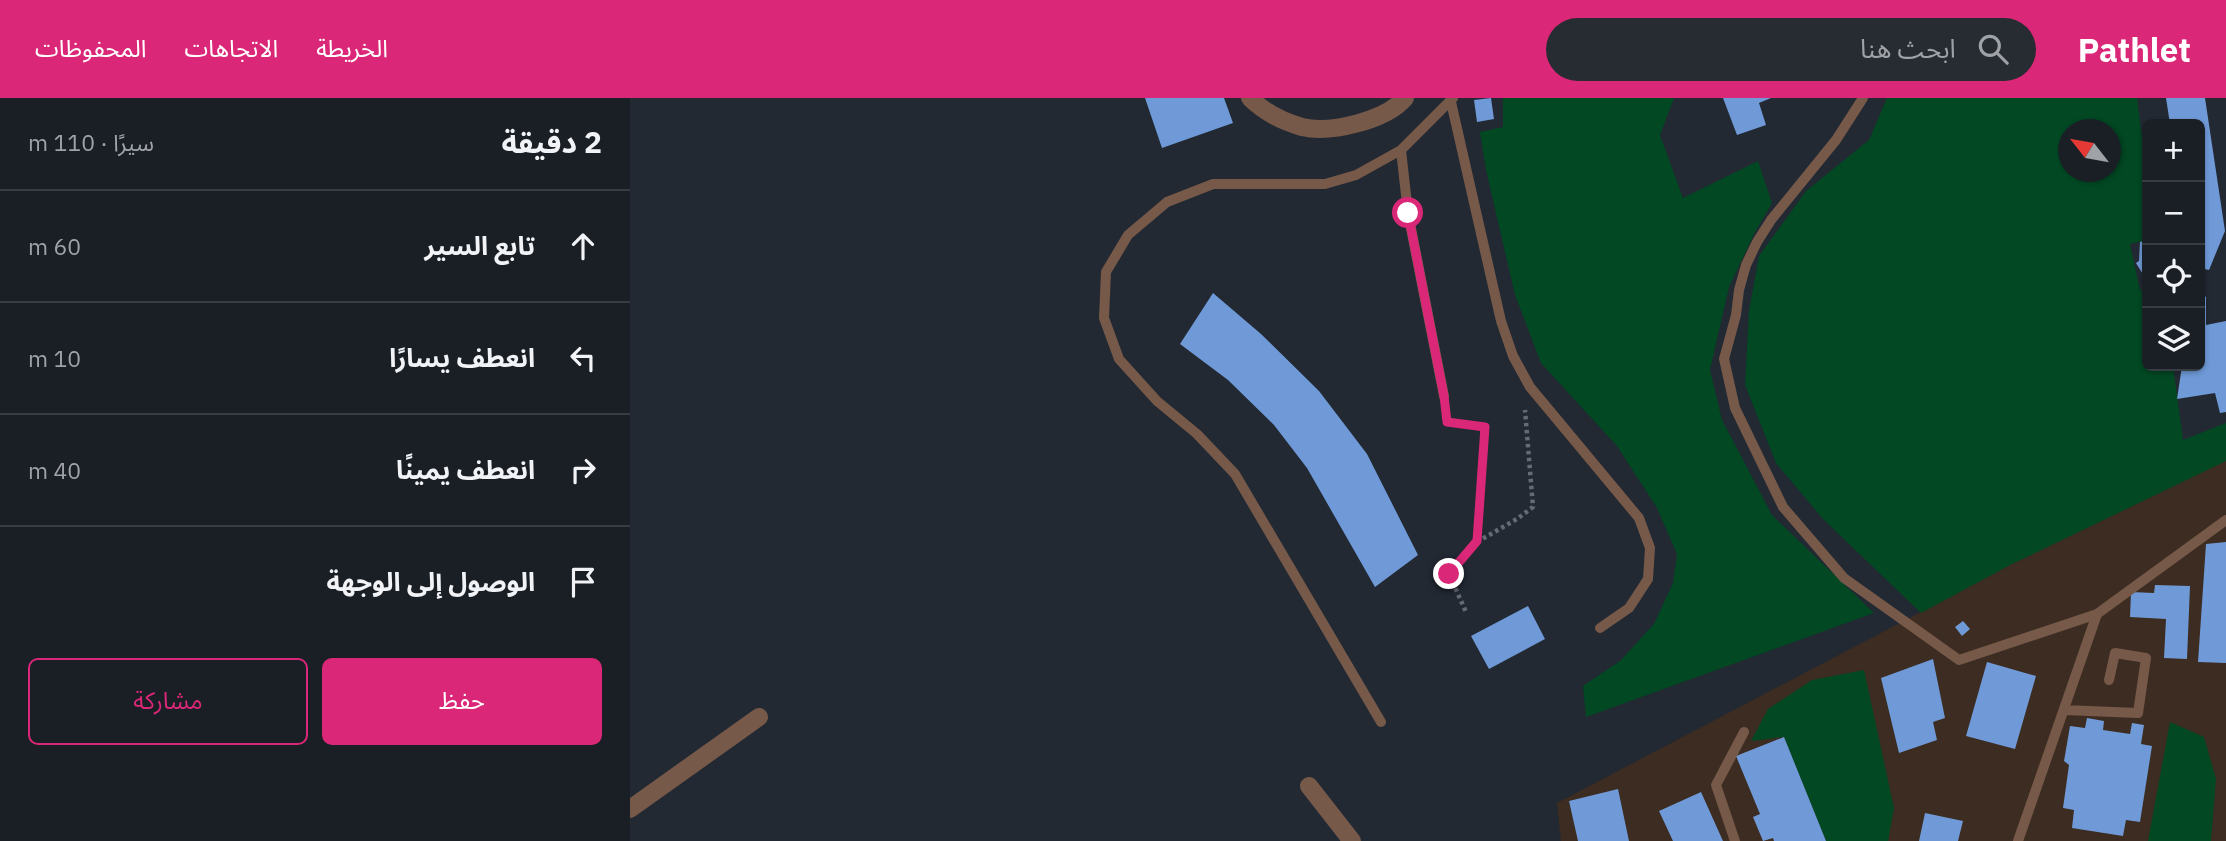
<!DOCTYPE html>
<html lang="ar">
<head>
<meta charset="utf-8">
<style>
  :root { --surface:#1a1f26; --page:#272c32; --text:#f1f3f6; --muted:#9fa2a7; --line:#383d43; --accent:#db2777 }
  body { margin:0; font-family:"IBM Plex Sans","Noto Sans Arabic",sans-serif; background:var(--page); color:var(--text); direction:rtl }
  .controls { position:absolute; right:21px; top:21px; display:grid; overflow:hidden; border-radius:10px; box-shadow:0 2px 5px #0004 }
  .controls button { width:63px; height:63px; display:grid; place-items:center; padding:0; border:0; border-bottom:2px solid var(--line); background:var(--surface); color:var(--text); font:35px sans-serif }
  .compass { position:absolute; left:1428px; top:21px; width:63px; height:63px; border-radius:50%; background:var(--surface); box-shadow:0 2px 5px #0004; rotate:301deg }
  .stop { position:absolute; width:21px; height:21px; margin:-16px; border:5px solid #db2777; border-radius:50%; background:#fff }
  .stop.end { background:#db2777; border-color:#fff; box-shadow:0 2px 7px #0008 }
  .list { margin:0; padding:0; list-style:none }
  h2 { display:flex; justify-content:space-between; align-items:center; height:91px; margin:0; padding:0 28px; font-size:30px }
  h2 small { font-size:23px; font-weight:400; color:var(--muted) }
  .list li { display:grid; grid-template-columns:46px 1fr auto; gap:21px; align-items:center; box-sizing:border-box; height:112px; padding:0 28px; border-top:2px solid var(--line) }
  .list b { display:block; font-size:26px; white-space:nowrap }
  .list em { font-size:23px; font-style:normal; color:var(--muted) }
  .actions { display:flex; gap:14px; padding:21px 28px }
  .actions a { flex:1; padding:16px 0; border:2px solid var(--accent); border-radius:10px; text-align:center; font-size:24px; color:var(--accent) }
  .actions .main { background:var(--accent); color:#fff }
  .icon { flex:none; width:38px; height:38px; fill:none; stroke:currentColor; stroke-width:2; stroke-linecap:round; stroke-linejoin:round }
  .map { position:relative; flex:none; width:1596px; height:743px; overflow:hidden; direction:ltr }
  header { display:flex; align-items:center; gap:42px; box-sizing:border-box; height:98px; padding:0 35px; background:var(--accent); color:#fff }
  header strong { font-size:33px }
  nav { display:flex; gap:38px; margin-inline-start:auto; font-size:24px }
  .search { width:490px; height:63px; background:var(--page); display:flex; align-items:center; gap:18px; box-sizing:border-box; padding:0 24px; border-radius:38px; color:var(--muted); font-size:26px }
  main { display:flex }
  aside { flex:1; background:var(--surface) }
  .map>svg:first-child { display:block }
</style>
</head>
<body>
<header>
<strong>Pathlet</strong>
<div class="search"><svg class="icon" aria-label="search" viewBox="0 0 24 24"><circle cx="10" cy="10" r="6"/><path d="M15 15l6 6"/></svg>ابحث هنا</div>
<nav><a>الخريطة</a><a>الاتجاهات</a><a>المحفوظات</a></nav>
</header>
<main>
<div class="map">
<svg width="1596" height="743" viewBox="0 0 1596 743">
  <rect width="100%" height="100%" fill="#222933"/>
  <path fill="#3c2c21" d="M1596 359V743H931L927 705 1380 467 1558 381Z"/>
  <path fill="#014823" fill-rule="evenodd" d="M873 0H1044L1030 37 1053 100 1128 63 1142 105 1124 136 1099 189 1090 228 1080 272 1092 322 1142 417 1244 515 956 619 953 588 990 563 1024 526 1043 485 1047 456 1027 410 987 348 911 265 885 197 856 72 850 34 873 29Z
    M1257 0H1507L1517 78V142L1500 146 1510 192 1517 190V268H1543L1553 342 1596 325V363L1380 467 1291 515 1193 421 1146 365 1115 287 1119 213 1129 158 1176 93 1239 42ZM1438 32H1480V74H1438Z
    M1234 572 1264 710 1258 743H1196L1154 639 1121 643 1138 611 1182 582Z
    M1540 624 1574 639 1586 681 1581 743H1518Z"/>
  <path fill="#6f9ad7" d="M515 0H594L603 25 532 50Z
    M861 0 864 21 847 24 844 2Z
    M1093 0H1141L1129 5 1136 27 1107 37Z
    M1536 0H1575L1595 133 1579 172 1570 170V26H1540Z
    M1517 142V183L1506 165 1509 163 1510 144Z
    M583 195 631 236 689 293 737 356 788 457 745 489 677 370 644 327 598 282 550 246Z
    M1570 195 1576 199V227L1596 223V314L1590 315 1585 295 1547 301 1552 268H1570Z
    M1596 444V565L1568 564 1576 446Z
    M1525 487 1560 488 1557 561 1534 560 1536 521 1500 519 1501 494 1524 495Z
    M898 508 915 541 859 571 841 538Z
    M1333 523 1340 531 1332 538 1325 529Z
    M1303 561 1315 620 1303 624 1307 642 1269 655 1251 580Z
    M1357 564 1406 578 1385 651 1336 638Z
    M1457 620 1474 623 1473 632 1500 636 1502 625 1514 627 1511 646 1522 648 1510 724 1496 722 1493 738 1442 730 1444 712 1433 710 1439 667 1434 663 1440 628 1455 630Z
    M1154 639 1196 743H1144L1143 740 1133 743 1123 719 1130 716 1106 658Z
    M988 691 999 743H948L939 703Z
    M1071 694 1093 743H1043L1029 713Z
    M1295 715 1333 723 1328 743H1289Z"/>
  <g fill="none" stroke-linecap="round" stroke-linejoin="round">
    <path stroke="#646b73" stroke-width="4.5" stroke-dasharray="3.5 3.5" stroke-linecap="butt" d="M816 312 817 324 855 329 847 444 819 476 836 514
      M847 444 887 421 903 409 895 312"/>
    <path stroke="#765949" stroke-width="10" d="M1233 0 1206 42 1141 122 1127 144 1116 167 1109 192 1106 217 1094 261 1105 310 1153 409 1214 480 1329 562 1467 516
      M821 4 871 223 883 258 900 289 1009 420 1020 450 1018 481 999 510 970 530
      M771 52 778 115 814 298
      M1434 612 1508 615 1516 560 1485 555 1479 582
      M751 624 605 376 567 336 527 303 489 261 474 220 476 174 498 137 537 104 583 86H695L726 77 771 52 823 0
      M1105 743 1086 687 1114 634
      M1388 743 1467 516 1596 422"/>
    <path stroke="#765949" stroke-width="18" d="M620 0C635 15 651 23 672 29 701 36 756 22 775 0
      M679 688 722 743
      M0 711 129 619"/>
  </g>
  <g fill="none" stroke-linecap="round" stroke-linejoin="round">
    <path stroke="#db2777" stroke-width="9" d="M778 115 814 298 817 324 855 329 847 443 819 476"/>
  </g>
</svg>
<div class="controls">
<button>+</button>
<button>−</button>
<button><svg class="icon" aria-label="locate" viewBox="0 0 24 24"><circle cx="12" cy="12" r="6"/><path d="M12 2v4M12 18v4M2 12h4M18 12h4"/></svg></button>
<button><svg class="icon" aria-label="layers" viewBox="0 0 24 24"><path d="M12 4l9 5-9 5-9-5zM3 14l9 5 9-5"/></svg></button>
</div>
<svg class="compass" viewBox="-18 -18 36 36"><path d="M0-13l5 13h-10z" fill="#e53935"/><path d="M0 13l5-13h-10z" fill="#9fa2a7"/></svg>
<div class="stop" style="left:778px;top:115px"></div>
<div class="stop end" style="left:819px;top:476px"></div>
</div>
<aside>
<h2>2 دقيقة<small>سيرًا · 110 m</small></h2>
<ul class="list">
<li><svg class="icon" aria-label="ahead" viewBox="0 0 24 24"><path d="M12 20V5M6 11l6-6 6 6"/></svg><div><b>تابع السير</b></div><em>60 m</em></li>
<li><svg class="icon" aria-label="left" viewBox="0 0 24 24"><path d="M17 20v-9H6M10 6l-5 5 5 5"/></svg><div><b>انعطف يسارًا</b></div><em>10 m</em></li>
<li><svg class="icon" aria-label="right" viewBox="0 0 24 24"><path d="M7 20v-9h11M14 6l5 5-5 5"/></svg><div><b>انعطف يمينًا</b></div><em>40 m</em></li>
<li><svg class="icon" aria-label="arrive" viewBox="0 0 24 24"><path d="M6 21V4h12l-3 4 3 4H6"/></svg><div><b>الوصول إلى الوجهة</b></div></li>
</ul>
<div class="actions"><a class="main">حفظ</a><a>مشاركة</a></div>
</aside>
</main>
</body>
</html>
